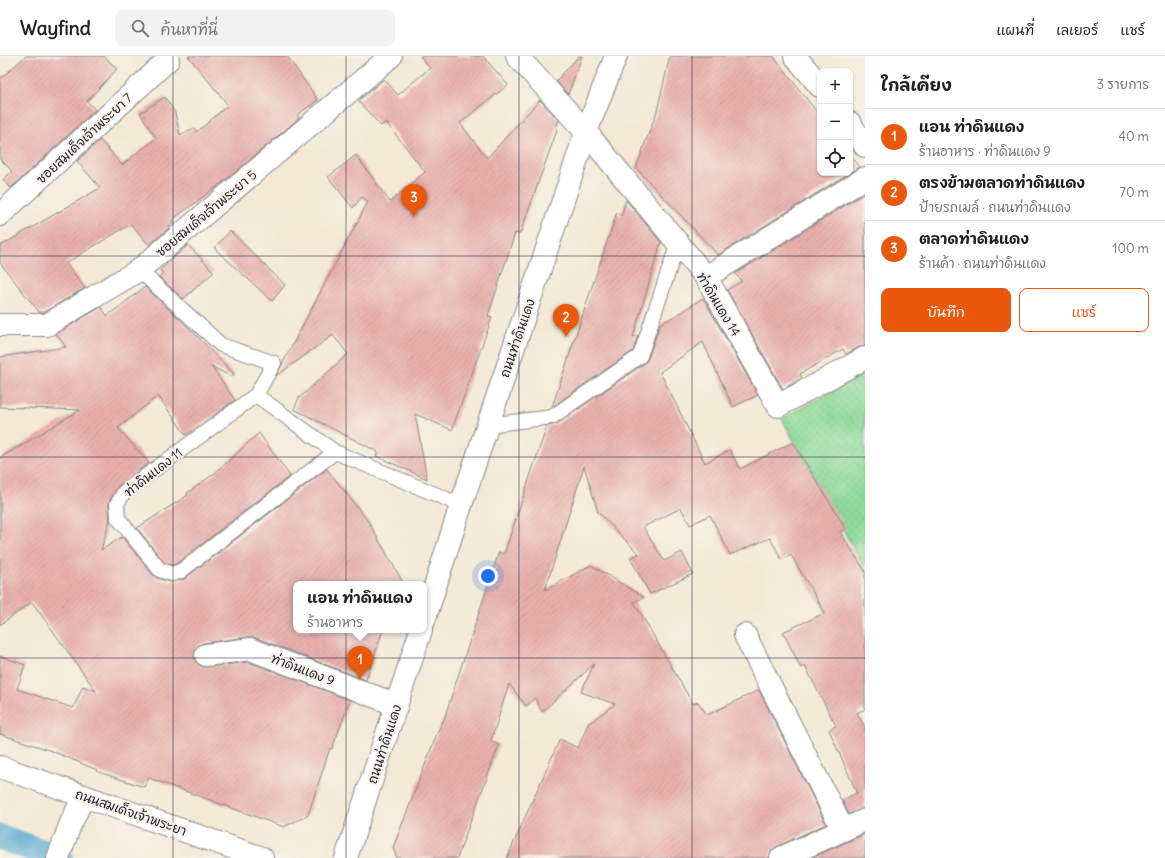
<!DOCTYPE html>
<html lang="th">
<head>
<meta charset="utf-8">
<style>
  :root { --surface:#fff; --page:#f2f2f2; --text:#222; --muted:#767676; --line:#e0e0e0; --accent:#ea580c }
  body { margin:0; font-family:Delius,"Playpen Sans Thai",sans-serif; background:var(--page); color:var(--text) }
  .controls { position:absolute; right:12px; top:12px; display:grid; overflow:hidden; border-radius:8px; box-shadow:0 1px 3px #0004 }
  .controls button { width:36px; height:36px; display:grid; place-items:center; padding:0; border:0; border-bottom:1px solid var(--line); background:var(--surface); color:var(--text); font:20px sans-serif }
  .you { position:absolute; left:488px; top:520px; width:14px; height:14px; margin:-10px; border:3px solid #fff; border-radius:50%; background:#1a73e8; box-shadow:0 0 0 6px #1a73e833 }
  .badge { display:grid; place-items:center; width:26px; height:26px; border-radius:50%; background:var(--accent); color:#fff; font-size:13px; font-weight:700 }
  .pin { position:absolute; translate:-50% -33px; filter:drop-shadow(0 1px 2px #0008) }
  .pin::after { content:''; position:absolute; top:21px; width:14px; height:12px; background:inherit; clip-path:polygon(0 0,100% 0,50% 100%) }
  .popup { position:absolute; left:293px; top:525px; width:134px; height:52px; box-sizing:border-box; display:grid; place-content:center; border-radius:8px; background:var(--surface); filter:drop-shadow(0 1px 3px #0005); font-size:13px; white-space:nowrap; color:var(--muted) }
  .popup b { font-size:15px; color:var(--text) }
  .popup::after { content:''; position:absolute; left:50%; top:100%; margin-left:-8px; border:8px solid transparent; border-top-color:var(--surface) }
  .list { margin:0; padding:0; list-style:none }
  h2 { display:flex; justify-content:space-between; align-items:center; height:52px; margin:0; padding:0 16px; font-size:17px }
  h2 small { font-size:13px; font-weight:400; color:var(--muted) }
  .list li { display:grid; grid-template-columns:26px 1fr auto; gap:12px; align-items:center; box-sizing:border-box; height:56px; padding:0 16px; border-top:1px solid var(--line) }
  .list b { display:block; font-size:15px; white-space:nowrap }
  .list p { margin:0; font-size:13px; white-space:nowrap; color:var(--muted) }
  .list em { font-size:13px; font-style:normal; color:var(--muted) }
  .actions { display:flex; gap:8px; padding:12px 16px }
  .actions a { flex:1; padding:9px 0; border:1px solid var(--accent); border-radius:8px; text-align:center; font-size:14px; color:var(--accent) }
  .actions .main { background:var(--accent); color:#fff }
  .icon { flex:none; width:22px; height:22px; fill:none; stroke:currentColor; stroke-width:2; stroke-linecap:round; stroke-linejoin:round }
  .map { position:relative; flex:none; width:865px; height:802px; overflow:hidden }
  header { display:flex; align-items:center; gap:24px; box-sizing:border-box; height:56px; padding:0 20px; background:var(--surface); border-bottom:1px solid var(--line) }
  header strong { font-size:19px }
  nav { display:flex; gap:22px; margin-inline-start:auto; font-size:14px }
  .search { width:280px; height:36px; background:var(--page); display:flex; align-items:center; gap:10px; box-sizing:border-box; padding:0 14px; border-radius:8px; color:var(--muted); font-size:15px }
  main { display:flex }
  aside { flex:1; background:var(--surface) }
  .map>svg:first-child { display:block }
</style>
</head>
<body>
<header>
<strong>Wayfind</strong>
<div class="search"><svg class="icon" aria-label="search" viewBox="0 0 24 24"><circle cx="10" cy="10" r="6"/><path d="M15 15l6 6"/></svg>ค้นหาที่นี่</div>
<nav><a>แผนที่</a><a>เลเยอร์</a><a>แชร์</a></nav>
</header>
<main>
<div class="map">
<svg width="865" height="802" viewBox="0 0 865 802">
  <defs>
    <pattern id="grass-dots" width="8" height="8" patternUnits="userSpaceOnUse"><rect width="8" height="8" fill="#8bda99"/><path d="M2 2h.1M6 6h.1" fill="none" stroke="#78bb85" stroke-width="1.8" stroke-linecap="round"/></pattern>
    <pattern id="building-hatch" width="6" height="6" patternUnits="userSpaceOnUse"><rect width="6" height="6" fill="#e9b1ac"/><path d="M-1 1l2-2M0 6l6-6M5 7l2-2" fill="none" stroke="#c89895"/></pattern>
  </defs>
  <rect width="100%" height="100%" fill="#f7f3e8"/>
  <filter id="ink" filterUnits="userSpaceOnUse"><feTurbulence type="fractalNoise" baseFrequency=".025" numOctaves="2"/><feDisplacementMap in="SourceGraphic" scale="8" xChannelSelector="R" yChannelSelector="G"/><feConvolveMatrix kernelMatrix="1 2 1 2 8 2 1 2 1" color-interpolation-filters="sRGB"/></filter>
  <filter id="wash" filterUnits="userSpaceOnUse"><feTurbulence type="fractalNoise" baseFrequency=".012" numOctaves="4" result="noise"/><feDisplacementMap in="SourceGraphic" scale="16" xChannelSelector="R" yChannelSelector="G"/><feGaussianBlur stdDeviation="0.9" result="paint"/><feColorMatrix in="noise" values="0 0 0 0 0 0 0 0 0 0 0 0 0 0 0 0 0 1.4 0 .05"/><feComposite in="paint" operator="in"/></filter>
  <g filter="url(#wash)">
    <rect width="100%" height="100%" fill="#f3e9d4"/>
    <path fill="url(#grass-dots)" stroke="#567e6a" d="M865 317V513L782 363Z"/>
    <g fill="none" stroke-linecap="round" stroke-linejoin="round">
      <path stroke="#58a8d2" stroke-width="26" d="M0 781 60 802"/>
    </g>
    <g id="blocks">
      <path fill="url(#building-hatch)" d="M26 0H104L117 13 87 45 95 54 11 132 3 124 12 115 0 103V23Z
        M188 0H287L318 44 297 59 299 62 231 120 172 164 174 167 169 170 170 171 149 189 131 168 66 207 85 232 44 256H39L0 207V190L100 132 77 105 100 84 122 109 156 82 140 57 165 41 175 57 180 79 194 72 197 76 228 49Z
        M420 0H483L508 29 460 67 487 102 540 44 559 64 556 72 557 74 520 178 515 177 488 260 492 261 452 374 415 358 427 423 376 400 378 396 294 353 299 342 348 298 333 279 276 320 368 146 362 141 353 152 328 121 356 99 390 146 425 116 386 66 381 70 358 45 384 23 398 39 430 12Z
        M579 0H582L568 38 556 25Z
        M670 0H773L820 60V117H849L718 199 636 112 657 55Z
        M850 99 860 111 850 117Z
        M865 137V290L859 291 846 298 843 293 800 318 802 322 783 333 727 234 742 225 735 218Z
        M626 144 661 186 633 281 638 279 633 295 552 351 617 156 621 160Z
        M230 175 285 229 272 245 214 192Z
        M188 189 214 216 183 243 159 221 163 217 160 214 166 209H165Z
        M145 231 189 272 234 318 232 321 211 310 235 344 186 379 158 340 118 372 149 407 119 429 110 444 109 449 110 464 101 494 122 481 153 519 157 522 170 526 184 523 327 413 368 465 404 528H296V574H383L366 624 254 581H248L204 587 199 589 195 594 194 600 196 606 202 611H208L249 606 350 644 332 693 330 692 308 759 284 771 149 722 144 731 96 715 97 714 52 695 0 678V600L25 609 17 633 73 652 83 630 96 635 32 546 0 569V402L80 354 0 351V301L66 291 56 278 101 251 107 260Z
        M703 242 758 339 733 351 703 286 660 316 705 407 730 394 740 413 793 386 846 473 840 476 865 515V653L857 657 865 671V752L849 758 842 744 857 737 829 674 836 670 805 610 801 612 783 576 825 557 791 499 782 504 770 482 730 499 710 459 690 469 681 452 643 471 664 505 682 496 693 518 650 538 630 502 639 498 598 456 584 410 545 534 591 509 644 541 634 546 693 648 698 646 707 659 759 634 826 768 776 791 771 795 769 802H507L560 683 578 692 588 668 615 648 581 636 594 608 542 656 535 642 526 650 509 628 491 685 499 689 457 802H397L393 792 442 665 443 666 499 496 504 498 547 370 557 368 645 307 648 303 660 268 682 256Z
        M259 377 290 420 177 507 172 509 165 507 137 472 188 439 187 437 215 417Z
        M865 778V802H811L849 785Z"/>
    </g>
  </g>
  <g filter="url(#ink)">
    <use href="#blocks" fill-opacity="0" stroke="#8a8688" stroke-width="1"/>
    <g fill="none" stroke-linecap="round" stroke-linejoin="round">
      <defs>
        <path id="lane" d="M139 214 221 289 274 307 256 339
          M488 369 552 361 640 300 678 187
          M335 396 181 515 172 518 160 514 118 462 117 448 124 436 256 339 335 396 461 449"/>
        <path id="street" d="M517 0 586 76 706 221 778 350 865 302
          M795 0 820 30
          M850 67 865 90
          M0 159 168 4
          M706 221 865 122
          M0 269H47L139 214 391 0
          M745 579 843 774
          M206 599 250 593 397 649
          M58 802 70 769 84 740
          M781 802 865 764"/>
        <path id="secondary" d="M424 565 461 449 586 76 616 0
          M0 711 262 802
          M346 802 421 574"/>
      </defs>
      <use href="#lane" stroke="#8a8688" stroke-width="16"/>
      <use href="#street" stroke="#8a8688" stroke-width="24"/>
      <use href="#secondary" stroke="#8a8688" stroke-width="24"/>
      <use href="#lane" stroke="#fff" stroke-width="14"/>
      <use href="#street" stroke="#fff" stroke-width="22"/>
      <use href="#secondary" stroke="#fff" stroke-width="22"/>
    </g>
  </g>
  <path fill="none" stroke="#22223b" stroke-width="1" stroke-opacity="0.55" d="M173 0V802M346 0V802M519 0V802M692 0V802M0 200H865M0 401H865M0 602H865"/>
  <g text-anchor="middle" stroke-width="4" stroke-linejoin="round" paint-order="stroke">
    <g font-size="13" fill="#22223b" stroke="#f7f3e8">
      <text transform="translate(84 82) rotate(-43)" y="5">ซอยสมเด็จเจ้าพระยา 7</text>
      <text transform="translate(206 157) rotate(-40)" y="5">ซอยสมเด็จเจ้าพระยา 5</text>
      <text transform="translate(719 248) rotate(59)" y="5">ท่าดินแดง 14</text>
      <text transform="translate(517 282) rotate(-71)" y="5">ถนนท่าดินแดง</text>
      <text transform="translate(153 416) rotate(-38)" y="5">ท่าดินแดง 11</text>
      <text transform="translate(303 613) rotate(21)" y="5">ท่าดินแดง 9</text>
      <text transform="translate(384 688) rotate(-72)" y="5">ถนนท่าดินแดง</text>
      <text transform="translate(131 756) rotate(19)" y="5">ถนนสมเด็จเจ้าพระยา</text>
    </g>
  </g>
</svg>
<div class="controls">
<button>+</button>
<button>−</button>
<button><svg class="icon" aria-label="locate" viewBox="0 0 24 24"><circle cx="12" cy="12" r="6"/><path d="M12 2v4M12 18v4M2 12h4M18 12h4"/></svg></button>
</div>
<div class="you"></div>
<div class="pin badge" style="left:360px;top:623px">1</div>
<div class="popup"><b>แอน ท่าดินแดง</b>ร้านอาหาร</div>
<div class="pin badge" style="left:566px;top:281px">2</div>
<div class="pin badge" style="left:414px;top:161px">3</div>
</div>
<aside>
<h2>ใกล้เคียง<small>3 รายการ</small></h2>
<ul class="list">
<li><span class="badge">1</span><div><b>แอน ท่าดินแดง</b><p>ร้านอาหาร · ท่าดินแดง 9</p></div><em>40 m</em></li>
<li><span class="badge">2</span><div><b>ตรงข้ามตลาดท่าดินแดง</b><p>ป้ายรถเมล์ · ถนนท่าดินแดง</p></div><em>70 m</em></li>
<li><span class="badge">3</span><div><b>ตลาดท่าดินแดง</b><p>ร้านค้า · ถนนท่าดินแดง</p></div><em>100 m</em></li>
</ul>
<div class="actions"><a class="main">บันทึก</a><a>แชร์</a></div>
</aside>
</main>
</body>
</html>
